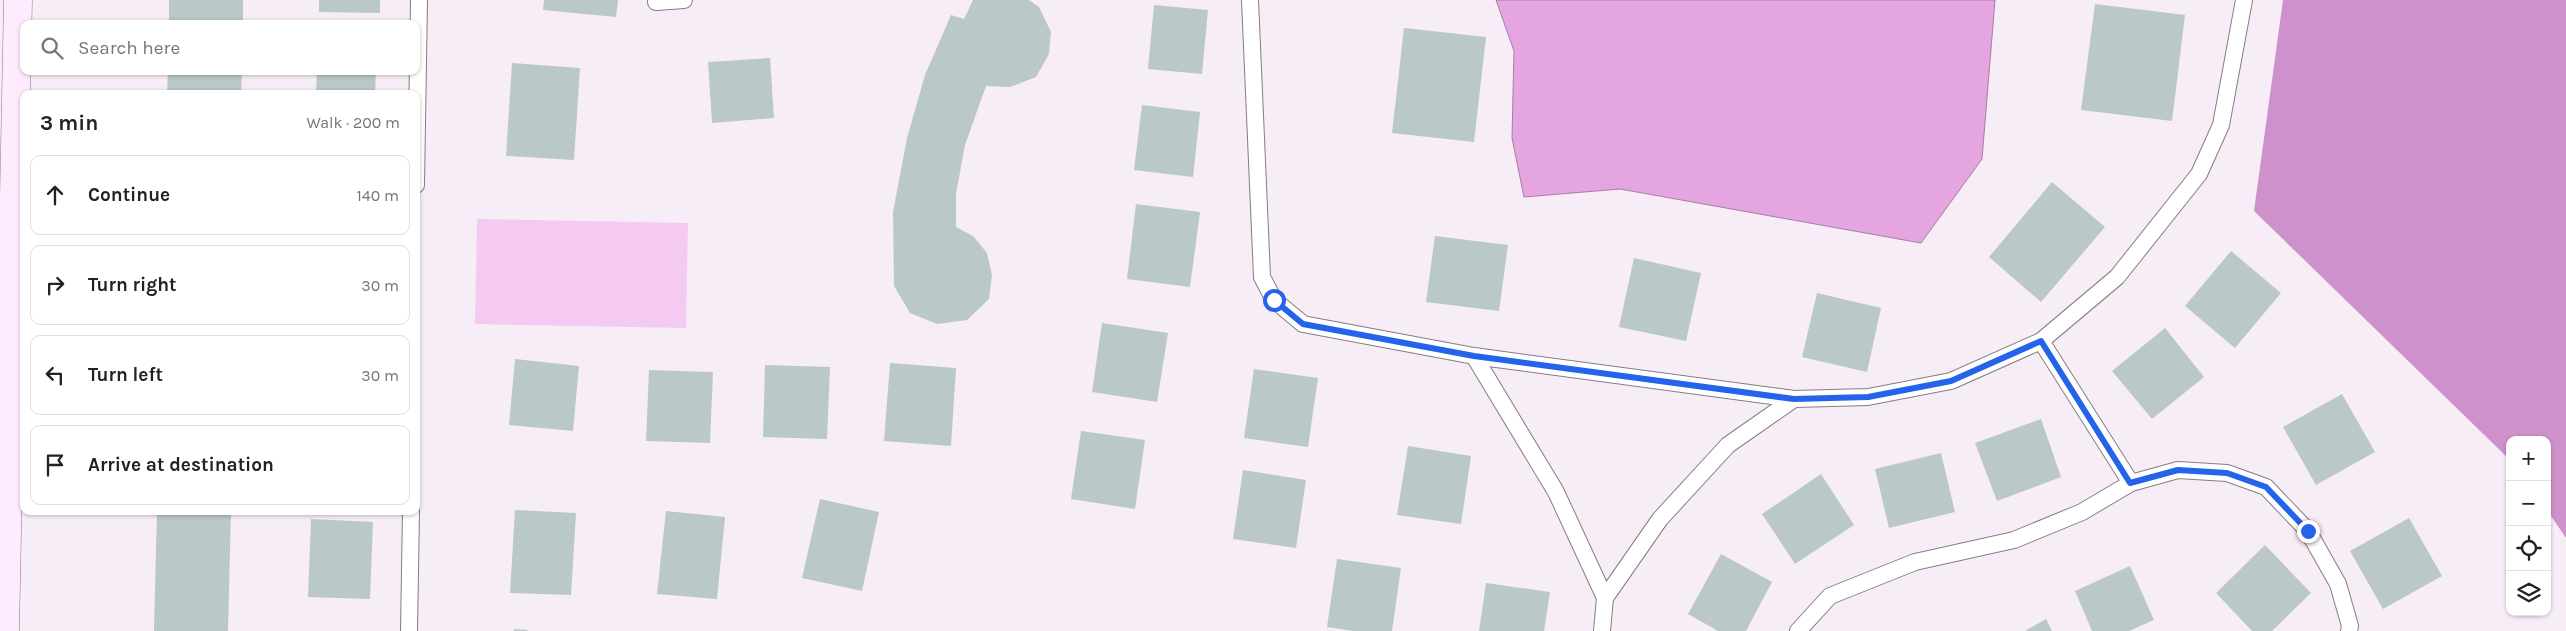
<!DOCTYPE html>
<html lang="en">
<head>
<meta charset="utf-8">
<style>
  :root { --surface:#fff; --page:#f2f2f2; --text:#222; --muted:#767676; --line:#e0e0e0 }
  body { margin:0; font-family:Karla,sans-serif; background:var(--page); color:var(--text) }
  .controls { position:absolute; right:15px; bottom:15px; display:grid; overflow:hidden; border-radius:10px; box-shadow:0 1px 4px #0004 }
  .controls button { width:45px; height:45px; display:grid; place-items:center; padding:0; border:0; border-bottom:1px solid var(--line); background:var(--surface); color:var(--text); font:25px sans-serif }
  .stop { position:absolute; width:15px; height:15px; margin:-11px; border:4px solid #2563eb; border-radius:50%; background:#fff }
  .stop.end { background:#2563eb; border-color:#fff; box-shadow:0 1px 5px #0008 }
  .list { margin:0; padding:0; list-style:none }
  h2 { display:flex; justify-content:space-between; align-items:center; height:65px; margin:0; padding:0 20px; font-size:21px }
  h2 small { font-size:16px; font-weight:400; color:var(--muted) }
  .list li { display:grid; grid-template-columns:32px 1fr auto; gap:15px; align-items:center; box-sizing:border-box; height:80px; margin:0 10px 10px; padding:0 10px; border:1px solid var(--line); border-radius:10px }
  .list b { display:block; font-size:19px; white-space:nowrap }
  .list em { font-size:16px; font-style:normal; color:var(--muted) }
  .icon { flex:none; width:28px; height:28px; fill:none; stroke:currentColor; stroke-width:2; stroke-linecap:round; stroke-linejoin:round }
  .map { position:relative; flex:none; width:2566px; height:631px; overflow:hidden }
  .search { position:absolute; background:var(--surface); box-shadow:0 1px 4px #0004; left:20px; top:20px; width:400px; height:55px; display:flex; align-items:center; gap:12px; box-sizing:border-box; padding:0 18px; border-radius:10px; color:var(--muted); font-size:19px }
  .panel { position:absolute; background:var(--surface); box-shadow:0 1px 4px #0004; left:20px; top:90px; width:400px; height:425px; border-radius:10px }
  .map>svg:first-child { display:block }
</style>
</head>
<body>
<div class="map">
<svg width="2566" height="631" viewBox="0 0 2566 631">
  <rect width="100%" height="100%" fill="#f7edf6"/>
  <path fill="#f5caf2" d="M477 219 688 223 686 328 475 324Z"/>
  <path fill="#cf91cc" d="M2283 0H2566V538L2547 510V440H2510V460L2254 211Z"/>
  <path fill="#e4a5e0" stroke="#a97ca6" d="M1496 0H1995L1982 159 1921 243 1620 189 1524 197 1512 138 1514 51Z"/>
  <path fill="#bac8c8" d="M169 0H243V24H169Z
    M319 0H380V13L319 12Z
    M544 0H618L616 17 543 10Z
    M973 0H1029L1039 7 1051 32 1049 54 1036 77 1010 87 986 86 965 145 956 194V227L973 236 987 253 992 275 989 299 967 320 937 324 910 313 894 286 893 212 907 138 925 75 951 15 964 19Z
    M2095 4 2185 15 2172 121 2081 110Z
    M1154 5 1208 10 1202 74 1148 69Z
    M1404 28 1486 37 1474 142 1392 133Z
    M770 58 774 118 712 123 708 62Z
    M512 63 580 68 574 160 506 156Z
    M168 71H242L241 94H167Z
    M317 71H376L375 94H316Z
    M1142 105 1200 112 1193 177 1134 170Z
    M2052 182 2105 227 2041 302 1989 257Z
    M1136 204 1200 212 1190 287 1127 279Z
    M1435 236 1508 245 1499 311 1426 302Z
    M2231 251 2281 293 2235 348 2185 306Z
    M1634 258 1701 273 1686 341 1619 327Z
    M1817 293 1881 308 1867 372 1802 357Z
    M1102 323 1168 333 1157 402 1092 392Z
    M2165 328 2204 377 2152 419 2112 371Z
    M515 359 579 366 573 431 509 425Z
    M890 363 956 368 951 446 884 441Z
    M765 365 830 367 827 439 763 437Z
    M1254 369 1318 378 1308 447 1244 438Z
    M649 370 713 372 710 443 646 441Z
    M2342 394 2375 452 2316 485 2283 427Z
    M2041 419 2061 477 1997 501 1975 443Z
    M1081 431 1145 440 1135 509 1071 499Z
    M1408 446 1471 456 1461 524 1397 515Z
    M1941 453 1955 512 1889 528 1875 469Z
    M1243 470 1306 480 1296 548 1233 539Z
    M1821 474 1854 525 1795 564 1762 514Z
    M820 499 879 512 862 591 802 578Z
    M515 510 576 513 571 595 510 593Z
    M157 511H231L228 631H154Z
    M666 511 725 517 717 599 657 594Z
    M2409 518 2442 576 2383 609 2350 551Z
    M311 519 373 522 370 599 308 597Z
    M2265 545 2311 593 2272 631H2252L2216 593Z
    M1721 554 1772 582 1746 631H1718L1688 614Z
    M1337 559 1401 568 1392 631H1353L1327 627Z
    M2130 566 2154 620 2129 631H2092L2075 591Z
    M1486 583 1550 592 1544 631H1479Z
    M2046 619 2052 631H2025Z
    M514 629 528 630 527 631H514Z"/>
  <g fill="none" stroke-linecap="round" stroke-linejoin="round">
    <defs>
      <path id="lane" d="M1250 0 1262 277 1274 300 1303 324 1474 356 1794 399 1868 397 1951 381 2041 341 2117 277 2199 174 2221 125 2244 0
        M656 2 684 0
        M416 185 419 0
        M2041 341 2131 483
        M1474 356 1556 492 1605 598
        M409 631 411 511
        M1602 631 1605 598 1660 519 1728 445 1794 399
        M1798 631 1830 596 1915 562 2014 540 2082 512 2131 483 2178 470 2227 473 2266 487 2308 531 2338 584 2350 626 2349 631"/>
      <path id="secondary" d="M5 631 18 0"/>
    </defs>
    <use href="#lane" stroke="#857c84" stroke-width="18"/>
    <use href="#secondary" stroke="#857c84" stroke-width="29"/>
    <use href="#lane" stroke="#fff" stroke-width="16"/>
    <use href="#secondary" stroke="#feebfd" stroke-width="28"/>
  </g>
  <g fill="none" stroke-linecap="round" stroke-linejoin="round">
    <path stroke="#2563eb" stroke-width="6" d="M1274 300 1303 324 1474 356 1794 399 1868 397 1951 381 2041 341 2130 483 2178 470 2227 473 2266 487 2308 531"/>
  </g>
</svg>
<div class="controls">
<button>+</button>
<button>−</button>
<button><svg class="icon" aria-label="locate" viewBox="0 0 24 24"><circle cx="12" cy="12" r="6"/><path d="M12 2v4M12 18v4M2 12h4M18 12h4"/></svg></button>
<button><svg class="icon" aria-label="layers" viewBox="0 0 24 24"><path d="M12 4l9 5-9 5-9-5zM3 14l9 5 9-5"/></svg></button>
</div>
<div class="stop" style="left:1274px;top:300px"></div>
<div class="stop end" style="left:2308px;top:531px"></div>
<div class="search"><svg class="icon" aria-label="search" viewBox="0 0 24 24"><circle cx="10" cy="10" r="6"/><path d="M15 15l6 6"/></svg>Search here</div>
<section class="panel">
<h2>3 min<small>Walk · 200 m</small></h2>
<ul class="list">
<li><svg class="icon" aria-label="ahead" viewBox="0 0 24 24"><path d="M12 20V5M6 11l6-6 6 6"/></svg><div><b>Continue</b></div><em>140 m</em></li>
<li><svg class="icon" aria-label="right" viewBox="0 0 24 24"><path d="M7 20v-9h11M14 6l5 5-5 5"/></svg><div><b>Turn right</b></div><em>30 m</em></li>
<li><svg class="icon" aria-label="left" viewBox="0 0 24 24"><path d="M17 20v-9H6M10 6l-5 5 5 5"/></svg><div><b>Turn left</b></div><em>30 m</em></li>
<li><svg class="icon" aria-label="arrive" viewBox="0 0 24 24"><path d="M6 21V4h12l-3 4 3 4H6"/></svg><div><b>Arrive at destination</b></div></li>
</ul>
</section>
</div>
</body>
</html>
